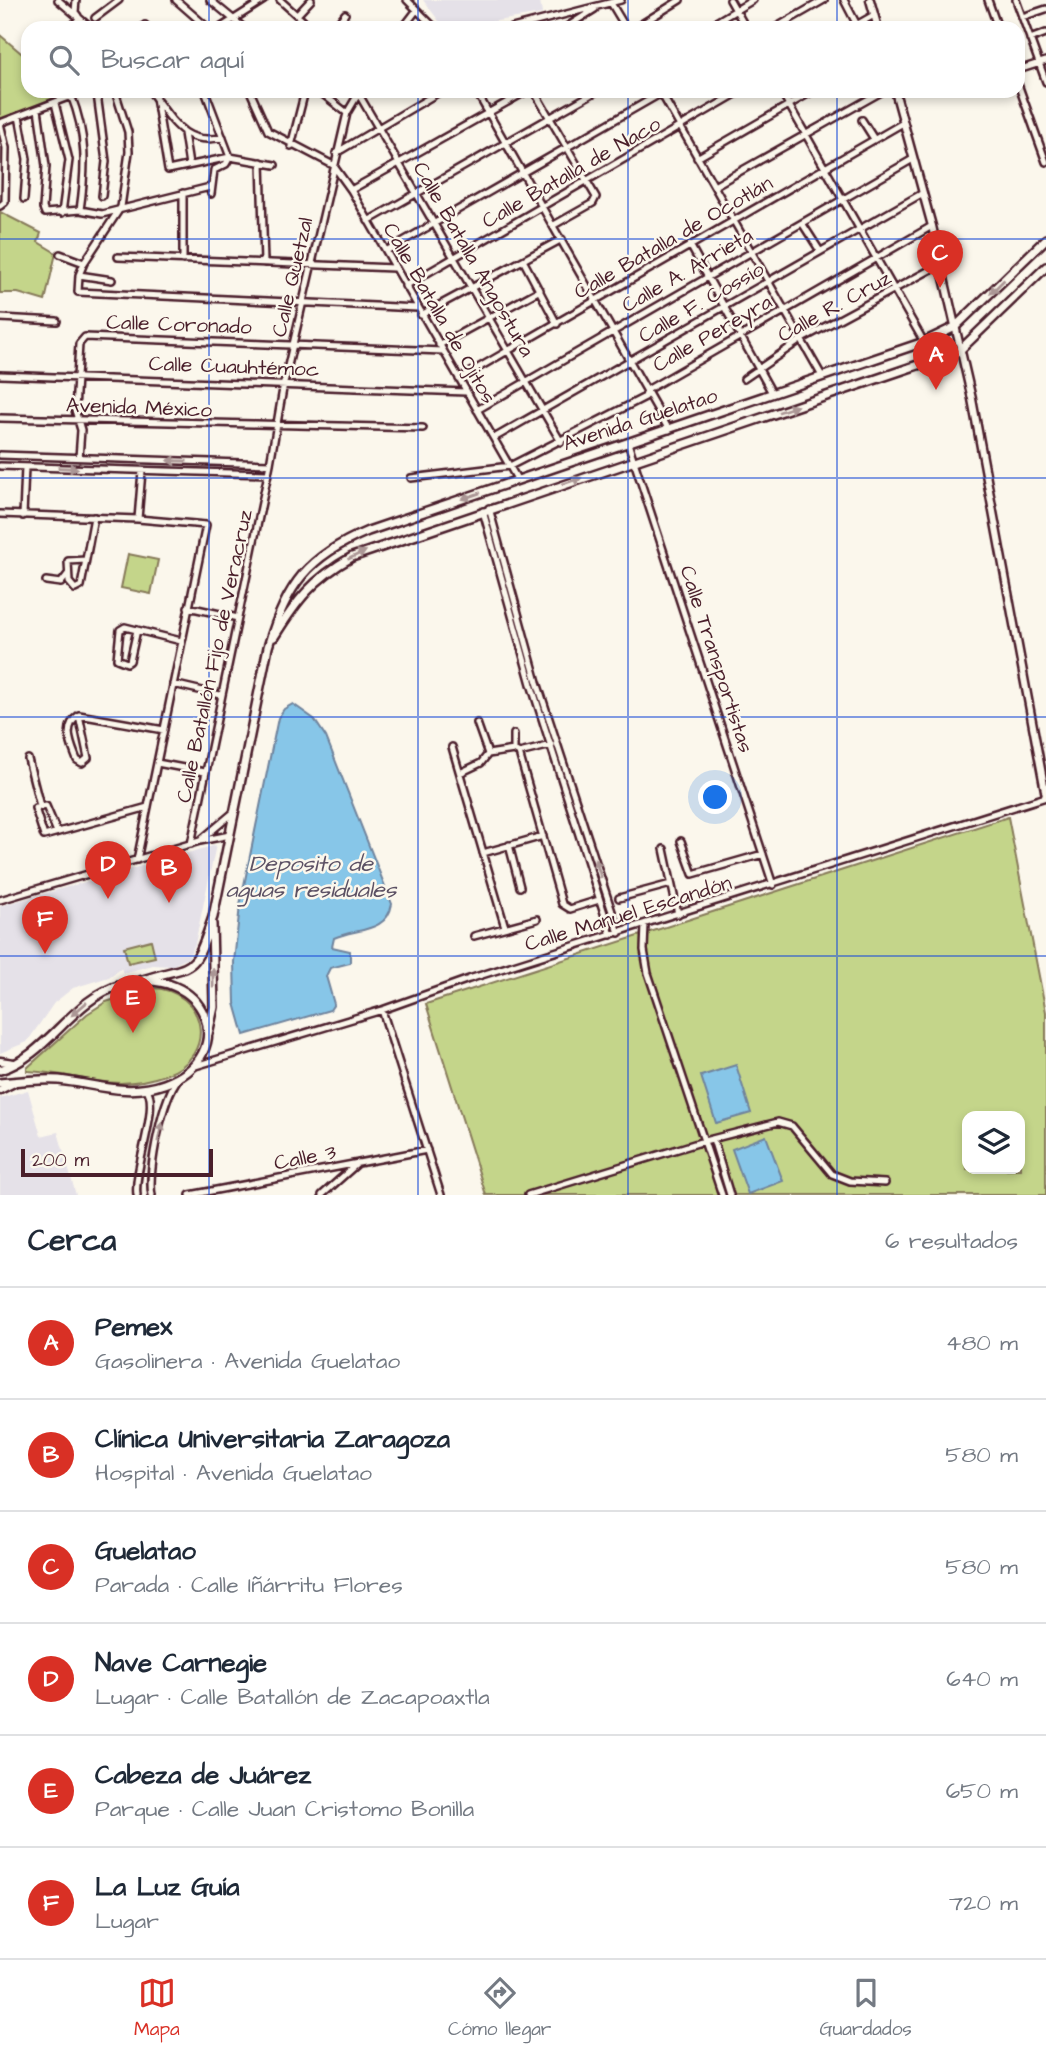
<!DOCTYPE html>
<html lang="es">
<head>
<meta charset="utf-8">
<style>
  :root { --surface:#fff; --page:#f2f2f3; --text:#1f2937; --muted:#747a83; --line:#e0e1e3; --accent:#d93025 }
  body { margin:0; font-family:"Architects Daughter",sans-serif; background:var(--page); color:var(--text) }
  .controls { position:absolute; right:21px; bottom:21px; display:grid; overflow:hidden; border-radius:14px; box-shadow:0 4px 10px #0003 }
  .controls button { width:63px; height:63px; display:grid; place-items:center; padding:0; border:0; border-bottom:2px solid var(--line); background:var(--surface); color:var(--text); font:35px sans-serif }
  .scale { position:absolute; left:21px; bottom:18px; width:192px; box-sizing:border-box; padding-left:7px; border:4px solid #4a1f2b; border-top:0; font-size:19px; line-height:24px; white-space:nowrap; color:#4a1f2b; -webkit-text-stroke:5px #fbf7ec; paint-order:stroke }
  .you { position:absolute; left:716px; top:798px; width:24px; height:24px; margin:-18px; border:5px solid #fff; border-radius:50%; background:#1a73e8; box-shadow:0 0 0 10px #1a73e833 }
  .badge { display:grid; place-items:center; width:46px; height:46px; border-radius:50%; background:var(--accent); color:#fff; font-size:23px; font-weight:700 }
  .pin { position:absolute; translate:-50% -58px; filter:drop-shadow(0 2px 4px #0008) }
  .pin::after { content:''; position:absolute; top:37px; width:24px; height:21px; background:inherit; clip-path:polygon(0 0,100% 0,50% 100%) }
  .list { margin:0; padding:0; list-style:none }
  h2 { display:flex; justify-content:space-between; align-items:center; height:91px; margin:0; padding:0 28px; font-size:30px }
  h2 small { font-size:23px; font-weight:400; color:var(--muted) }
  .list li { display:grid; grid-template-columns:46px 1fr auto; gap:21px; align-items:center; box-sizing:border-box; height:112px; padding:0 28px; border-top:2px solid var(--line) }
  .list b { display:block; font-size:26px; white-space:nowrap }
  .list p { margin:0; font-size:23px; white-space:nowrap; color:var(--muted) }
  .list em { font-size:23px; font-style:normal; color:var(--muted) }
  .icon { flex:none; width:38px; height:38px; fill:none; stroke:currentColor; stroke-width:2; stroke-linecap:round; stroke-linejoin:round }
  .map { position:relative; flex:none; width:1046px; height:1195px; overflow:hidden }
  .search { position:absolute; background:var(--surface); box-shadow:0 4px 10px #0003; left:21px; right:21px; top:21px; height:77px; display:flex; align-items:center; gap:18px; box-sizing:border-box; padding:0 24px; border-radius:21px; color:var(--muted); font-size:26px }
  .sheet { height:763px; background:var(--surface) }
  nav { display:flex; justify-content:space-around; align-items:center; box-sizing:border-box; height:98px; border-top:2px solid var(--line); background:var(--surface); font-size:19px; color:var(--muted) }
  nav a { display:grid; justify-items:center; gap:4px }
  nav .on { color:var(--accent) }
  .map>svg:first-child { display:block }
</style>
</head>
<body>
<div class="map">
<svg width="1046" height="1195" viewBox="0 0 1046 1195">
  <rect width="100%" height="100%" fill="#fbf7ec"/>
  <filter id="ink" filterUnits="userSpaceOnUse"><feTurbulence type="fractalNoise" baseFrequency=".0143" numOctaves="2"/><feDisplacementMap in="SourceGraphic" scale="14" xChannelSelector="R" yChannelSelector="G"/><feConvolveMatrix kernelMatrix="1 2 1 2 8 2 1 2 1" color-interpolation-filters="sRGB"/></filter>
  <g filter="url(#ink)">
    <path fill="#e5e1e8" d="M423 0H540L542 14 450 28 439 21Z
      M216 845 195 944 188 958 171 966 153 965 123 973 121 968 109 977 73 988 54 1003 27 1042 0 1053V906Z
      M28 1090 41 1136 58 1132 76 1195H0V1098Z"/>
    <path fill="#c4d58a" stroke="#877a5a" stroke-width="2" fill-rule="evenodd" d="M0 35 28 59V91L70 92 0 120Z
      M0 212 41 233 38 242 56 253 45 301 18 293H0Z
      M128 554 158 560 151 594 121 588Z
      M1008 817 1046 1012V1195H486L426 1004ZM967 1116H1020V1169H967Z
      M151 940 155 957 128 963 124 947Z
      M151 988C207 989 219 1057 165 1075 111 1094 80 1073 27 1071V1068L87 1014 106 1002Z"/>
    <path fill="#87c6e8" stroke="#6f839c" stroke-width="2" d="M293 704 314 719 326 737 392 904C387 933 357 928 334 938L332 947 350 951V963L330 968 326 976 334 1004 330 1010 244 1035 235 1003 234 962 240 905 278 718 284 709Z
      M736 1065 751 1113 716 1123 701 1076Z
      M766 1136 783 1181 748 1194 732 1149Z"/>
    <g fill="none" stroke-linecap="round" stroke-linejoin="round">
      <defs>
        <path id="minor" d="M58 0 91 28
          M76 0 75 12 78 16
          M176 0 208 28
          M210 0 244 28
          M280 0 311 28
          M407 0 435 28
          M730 0 746 28
          M844 0 857 25
          M988 0 998 28
          M1016 0 1046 82
          M611 3 626 28
          M297 15 311 0
          M1022 17 1046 9
          M95 18 119 0
          M145 25 148 28
          M70 28 79 19
          M220 28 264 0
          M334 28 345 14
          M403 28 416 11
          M512 28 621 0
          M565 28 595 9
          M635 28 680 0
          M706 28 753 0
          M775 28 824 0
          M851 28 874 15
          M1030 39 1046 33
          M1018 70 1046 61
          M1018 84 1046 162
          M91 91 97 94 116 91
          M115 91 128 132 129 152 121 207 84 263 79 275 78 292 418 308
          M150 91C172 119 183 147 223 137
          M205 91 230 157
          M250 91 268 131 333 165 351 190 517 479
          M319 91 347 113
          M476 91 669 430
          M534 91 596 197 593 203 554 225
          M660 91 822 376
          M781 91 924 342
          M358 93 561 442
          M97 94 106 161 102 196
          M71 95C87 135 86 168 80 210
          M156 98 168 170 230 157 275 165
          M55 103 69 160 62 213
          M38 109 46 166 43 208 45 213 80 210 102 214 210 187
          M19 116 27 159 24 199
          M862 120 874 139
          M0 123 84 91
          M184 133 189 165
          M291 146 305 91
          M336 153 441 91
          M697 158 813 91
          M261 162 264 263
          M714 186 883 91
          M351 190 527 91
          M211 194 214 170 226 164 230 157
          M0 206 5 202 6 148 0 123
          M368 221 597 91
          M802 223 820 251
          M690 245 772 393
          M386 251 665 91
          M60 254 84 263
          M118 257 394 268
          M183 260V193
          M523 260 557 324
          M79 275 112 280
          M405 286 741 91
          M421 315 562 239
          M0 318 57 321
          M439 345 540 290
          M0 375 466 392
          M459 379 903 123
          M744 379 802 339 941 264
          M477 410 913 159
          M0 418 423 428
          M494 438 923 193
          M628 443 773 885
          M0 455 270 464
          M79 458 81 430 75 410 79 344 85 337 443 351
          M0 466 268 474
          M411 478 510 466 645 397 647 390 932 226
          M489 508 537 682 619 933
          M483 511 531 684 611 935
          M0 514 138 519 206 525 137 860
          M23 516 25 467
          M138 519 142 471
          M86 560 68 561 69 582 75 589 81 586 94 517
          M46 581 61 583 68 574
          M188 607 238 618
          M137 630 130 661 127 663 117 659 120 630 125 627 181 641
          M173 684 220 695
          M79 715 88 758 82 763 77 760C71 744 62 727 79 715L164 730
          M514 734V750L519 753 562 904 570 909 599 900
          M452 747 505 927
          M519 753 552 745
          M488 754 514 750
          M28 759 40 806
          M157 763 205 772
          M460 773 481 763 488 754 477 723
          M57 832 46 806 35 808 44 836 148 807
          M202 839 234 812
          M681 841 693 874 763 854
          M191 844 270 464 284 383 347 113 360 91
          M509 845 520 887
          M664 849 678 914
          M483 853 543 836
          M619 898 671 884
          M0 900 200 841 230 835
          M645 924 644 950 648 973 722 1195
          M474 936 537 919
          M382 1010 441 1195
          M192 1067 382 1010 469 979 1046 797
          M713 1139 730 1195
          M137 1195C133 1169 161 1105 146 1088
          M152 1195C147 1172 163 1095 179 1078
          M190 1195 427 1150
          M322 1195 358 1163
          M528 1195 704 1141 778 1122 792 1126 832 1174 850 1181 885 1183"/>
        <path id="tertiary" d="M870 0 878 28
          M895 91 932 226 972 399 1046 796
          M0 1061 14 1063
          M0 1090 14 1083"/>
        <path id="secondary" d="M274 637C297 600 313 579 352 557L959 351 1046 267
          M140 981C196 962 192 979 213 917L268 647C286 585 308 556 368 531L924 342 955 327 1046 239
          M208 1034 214 1007 212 924
          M0 1070C49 1055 71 999 121 985 206 961 243 1056 164 1084 127 1097 95 1084 59 1080 39 1079 20 1081 0 1083"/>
      </defs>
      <use href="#minor" stroke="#4a1f2b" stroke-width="10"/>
      <use href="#tertiary" stroke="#4a1f2b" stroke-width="11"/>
      <use href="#secondary" stroke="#4a1f2b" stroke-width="12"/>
      <use href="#minor" stroke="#fbf7ec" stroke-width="5"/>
      <use href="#tertiary" stroke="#fbf7ec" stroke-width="6"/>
      <use href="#secondary" stroke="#fbf7ec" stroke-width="7"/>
    </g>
    <defs><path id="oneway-solid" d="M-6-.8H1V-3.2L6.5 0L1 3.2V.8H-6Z" transform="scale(1.75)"/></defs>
    <g fill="#ab9695">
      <use href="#oneway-solid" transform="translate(997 287) rotate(135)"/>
      <use href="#oneway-solid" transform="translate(788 409) rotate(-18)"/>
      <use href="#oneway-solid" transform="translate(177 461) rotate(-179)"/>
      <use href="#oneway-solid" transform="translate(68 468) rotate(2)"/>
      <use href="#oneway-solid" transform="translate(572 481) rotate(-18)"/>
      <use href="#oneway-solid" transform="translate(471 496) rotate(161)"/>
      <use href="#oneway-solid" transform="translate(357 555) rotate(-25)"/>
      <use href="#oneway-solid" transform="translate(598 868) rotate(-108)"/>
      <use href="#oneway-solid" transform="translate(213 978) rotate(-91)"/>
      <use href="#oneway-solid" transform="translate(79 1009) rotate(139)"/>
      <use href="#oneway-solid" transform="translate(160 1132) rotate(-78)"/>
    </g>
  </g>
  <path fill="none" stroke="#1d4ed8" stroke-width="2" stroke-opacity="0.55" d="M209 0V28M418 0V28M628 0V28M837 0V28M209 91V1195M418 91V1195M628 91V1195M837 91V1195M0 239H1046M0 478H1046M0 717H1046M0 956H1046"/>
  <g text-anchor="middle" stroke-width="5" stroke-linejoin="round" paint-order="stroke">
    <g font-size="21" fill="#4a1f2b" stroke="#fbf7ec">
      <text transform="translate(571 172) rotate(-30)" y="7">Calle Batalla de Naco</text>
      <text transform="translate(673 237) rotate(-30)" y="7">Calle Batalla de Ocotlán</text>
      <text transform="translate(474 259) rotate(60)" y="7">Calle Batalla Angostura</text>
      <text transform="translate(687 270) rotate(-30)" y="7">Calle A. Arrieta</text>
      <text transform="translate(292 277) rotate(-77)" y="7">Calle Quetzal</text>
      <text transform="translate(701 302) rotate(-30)" y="7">Calle F. Cossío</text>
      <text transform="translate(834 306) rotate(-29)" y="7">Calle R. Cruz</text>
      <text transform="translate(440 313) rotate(60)" y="7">Calle Batalla de Ojitos</text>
      <text transform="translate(179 324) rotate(2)" y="7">Calle Coronado</text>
      <text transform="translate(712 333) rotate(-30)" y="7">Calle Pereyra</text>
      <text transform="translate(234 366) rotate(2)" y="7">Calle Cuauhtémoc</text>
      <text transform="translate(139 407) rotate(2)" y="7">Avenida México</text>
      <text transform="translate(640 419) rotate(-18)" y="7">Avenida Guelatao</text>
      <text transform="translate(214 656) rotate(-78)" y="7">Calle Batallón Fijo de Veracruz</text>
      <text transform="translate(717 659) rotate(72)" y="7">Calle Transportistas</text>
      <text transform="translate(628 913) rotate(-17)" y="7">Calle Manuel Escandón</text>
      <text transform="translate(305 1157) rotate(-11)" y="7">Calle 3</text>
    </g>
    <g font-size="23" font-style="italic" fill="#5c5164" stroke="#fbf7ec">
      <text x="311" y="871">Deposito de<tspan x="311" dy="26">aguas residuales</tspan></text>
    </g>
  </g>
</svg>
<div class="controls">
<button><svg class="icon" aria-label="layers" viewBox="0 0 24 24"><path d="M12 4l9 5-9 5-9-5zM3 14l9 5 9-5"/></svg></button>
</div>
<div class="scale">200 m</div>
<div class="you"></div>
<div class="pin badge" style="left:936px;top:390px">A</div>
<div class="pin badge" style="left:169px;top:903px">B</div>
<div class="pin badge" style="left:940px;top:288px">C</div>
<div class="pin badge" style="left:108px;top:899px">D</div>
<div class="pin badge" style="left:133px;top:1033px">E</div>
<div class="pin badge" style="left:45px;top:954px">F</div>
<div class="search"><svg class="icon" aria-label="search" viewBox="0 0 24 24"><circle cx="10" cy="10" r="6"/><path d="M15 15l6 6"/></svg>Buscar aquí</div>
</div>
<section class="sheet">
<h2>Cerca<small>6 resultados</small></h2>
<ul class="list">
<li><span class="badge">A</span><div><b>Pemex</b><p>Gasolinera · Avenida Guelatao</p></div><em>480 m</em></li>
<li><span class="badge">B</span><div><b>Clínica Universitaria Zaragoza</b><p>Hospital · Avenida Guelatao</p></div><em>580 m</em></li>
<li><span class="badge">C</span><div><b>Guelatao</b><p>Parada · Calle Iñárritu Flores</p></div><em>580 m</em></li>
<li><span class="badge">D</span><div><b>Nave Carnegie</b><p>Lugar · Calle Batallón de Zacapoaxtla</p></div><em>640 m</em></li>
<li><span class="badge">E</span><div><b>Cabeza de Juárez</b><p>Parque · Calle Juan Cristomo Bonilla</p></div><em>650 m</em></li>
<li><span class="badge">F</span><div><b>La Luz Guía</b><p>Lugar</p></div><em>720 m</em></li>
</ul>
</section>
<nav>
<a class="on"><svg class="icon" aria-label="map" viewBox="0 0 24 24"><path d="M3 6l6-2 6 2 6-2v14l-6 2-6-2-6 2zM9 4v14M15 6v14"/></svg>Mapa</a>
<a><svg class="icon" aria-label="directions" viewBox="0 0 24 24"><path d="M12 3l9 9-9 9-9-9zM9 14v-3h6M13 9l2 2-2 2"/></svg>Cómo llegar</a>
<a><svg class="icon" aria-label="saved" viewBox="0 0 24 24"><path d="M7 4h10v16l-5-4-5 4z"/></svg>Guardados</a>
</nav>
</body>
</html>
